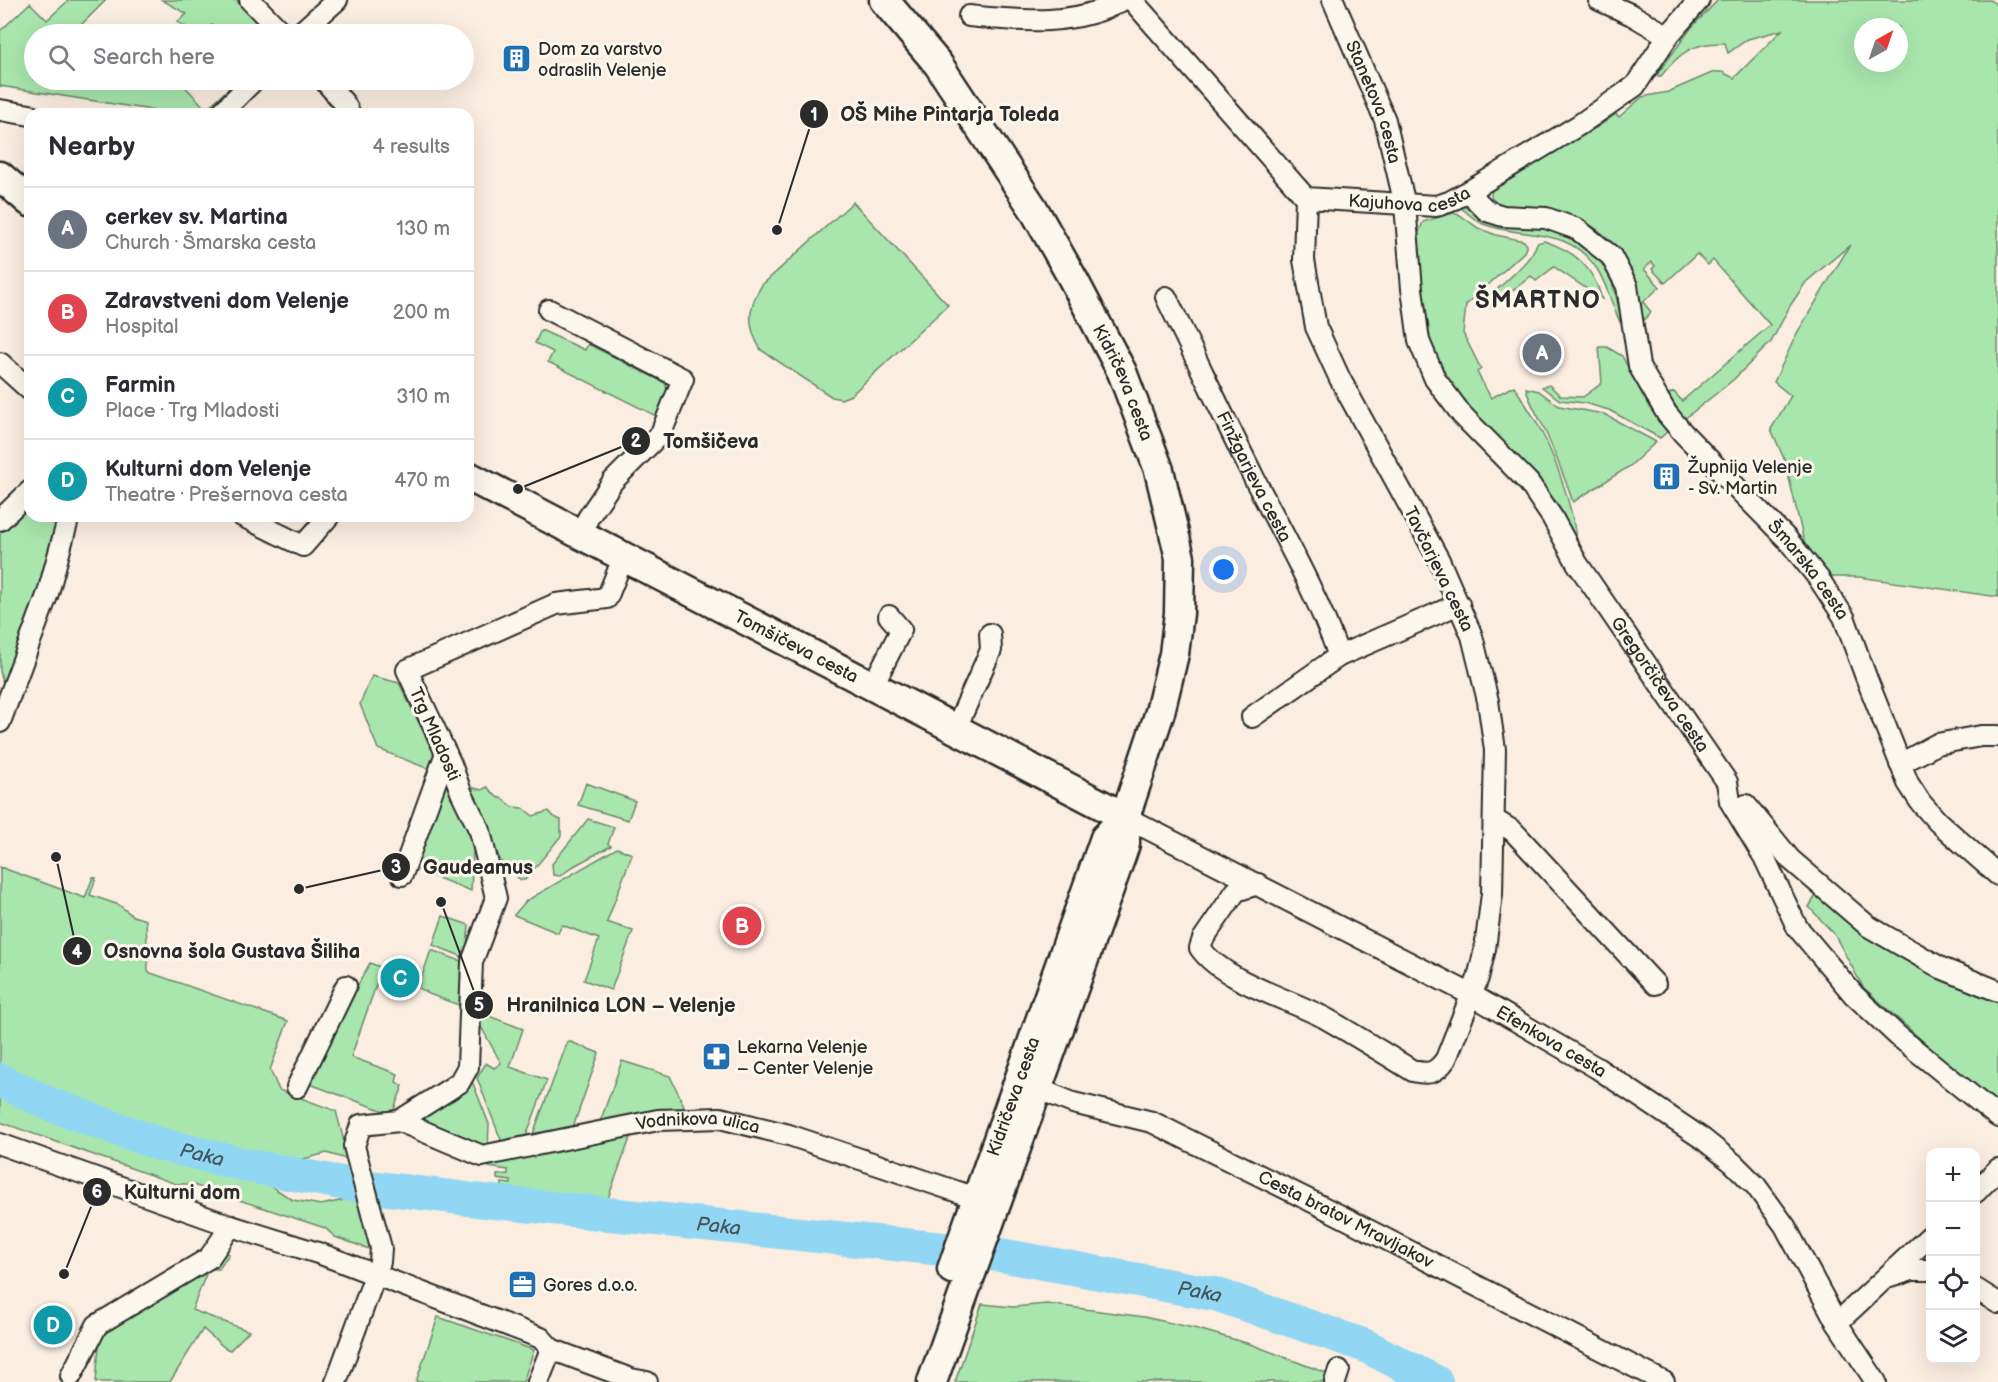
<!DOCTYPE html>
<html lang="en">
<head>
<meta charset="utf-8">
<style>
  :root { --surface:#fff; --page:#f7f7f7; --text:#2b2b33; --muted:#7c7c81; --line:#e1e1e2; --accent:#d93025 }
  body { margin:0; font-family:"Balsamiq Sans",sans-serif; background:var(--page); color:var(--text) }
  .controls { position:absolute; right:18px; bottom:18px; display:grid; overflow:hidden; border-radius:12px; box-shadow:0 6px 24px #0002 }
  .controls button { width:54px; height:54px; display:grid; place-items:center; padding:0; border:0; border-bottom:2px solid var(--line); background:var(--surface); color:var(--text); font:30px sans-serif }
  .compass { position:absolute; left:1854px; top:18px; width:54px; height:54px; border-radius:50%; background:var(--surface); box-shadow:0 6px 24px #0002; rotate:40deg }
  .you { position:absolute; left:1224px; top:570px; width:21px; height:21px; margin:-15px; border:4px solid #fff; border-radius:50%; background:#1a73e8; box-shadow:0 0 0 9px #1a73e833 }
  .badge { display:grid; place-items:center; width:39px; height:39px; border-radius:50%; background:var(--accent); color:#fff; font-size:20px; font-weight:700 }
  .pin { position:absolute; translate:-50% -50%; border:3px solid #fff; box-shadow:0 2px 6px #0006 }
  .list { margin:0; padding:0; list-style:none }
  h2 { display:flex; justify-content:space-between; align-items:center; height:78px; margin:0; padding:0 24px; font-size:26px }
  h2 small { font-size:20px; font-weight:400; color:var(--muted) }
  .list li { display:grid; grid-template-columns:39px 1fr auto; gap:18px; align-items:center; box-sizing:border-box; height:84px; padding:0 24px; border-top:2px solid var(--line) }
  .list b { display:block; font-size:22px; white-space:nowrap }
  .list p { margin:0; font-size:20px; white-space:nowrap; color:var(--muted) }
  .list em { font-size:20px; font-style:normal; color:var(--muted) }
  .icon { flex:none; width:33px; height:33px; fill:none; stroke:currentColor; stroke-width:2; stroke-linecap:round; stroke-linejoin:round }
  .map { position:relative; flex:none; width:1998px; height:1382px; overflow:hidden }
  .search { position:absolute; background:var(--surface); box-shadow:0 6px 24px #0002; left:24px; top:24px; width:450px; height:66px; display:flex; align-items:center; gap:15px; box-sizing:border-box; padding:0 21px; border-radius:33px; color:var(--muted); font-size:22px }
  .panel { position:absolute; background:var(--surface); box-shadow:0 6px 24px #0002; left:24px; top:108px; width:450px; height:414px; border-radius:18px }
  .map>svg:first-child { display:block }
</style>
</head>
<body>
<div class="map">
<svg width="1998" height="1382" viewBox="0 0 1998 1382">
  <rect width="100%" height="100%" fill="#fbede0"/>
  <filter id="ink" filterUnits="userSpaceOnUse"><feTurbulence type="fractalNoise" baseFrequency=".0167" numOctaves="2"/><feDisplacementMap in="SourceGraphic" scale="12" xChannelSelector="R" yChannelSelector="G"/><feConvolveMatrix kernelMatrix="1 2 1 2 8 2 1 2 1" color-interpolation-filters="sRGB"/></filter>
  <g filter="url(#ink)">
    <path fill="#a9e6ad" stroke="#6a886c" stroke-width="1.5" fill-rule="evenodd" d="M69 0H106L78 28 84 34H34V80H179L206 109 237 81 240 84 209 114H177L0 86V31L30 3 47 20Z
      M162 0H236L269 34H227L212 25 204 34H198L177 22 187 14Z
      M1718 0H1990L1998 6V597L1859 577H1829L1806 550 1785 461 1771 429 1791 396 1774 382 1797 333 1850 245 1806 282 1790 306 1771 342 1733 380 1683 420 1679 415 1680 412 1669 397V394L1674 392 1682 401 1770 325 1713 260 1708 265 1697 254 1665 283 1652 269 1655 266 1652 262 1644 269 1660 287 1643 302 1651 312 1644 320 1641 318C1635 299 1628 270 1618 252 1604 226 1564 210 1535 208 1521 207 1502 209 1491 198L1492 187 1502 180 1599 126 1616 114 1619 117 1642 97 1668 92 1714 72H1722L1734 78 1782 30 1748 39 1728 53 1725 43C1694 42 1680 52 1661 76H1658V73L1692 27ZM1863 27H1899V63H1863Z
      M853 202 948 305 851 395 841 399 832 397 761 350C747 327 747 308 762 285Z
      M1465 207C1473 210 1478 216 1486 218 1507 224 1529 223 1549 229 1599 241 1616 277 1621 324 1612 307 1608 286 1597 269 1568 225 1525 240 1483 224 1475 221 1468 213 1461 208Z
      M1453 213 1460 215 1478 228 1496 235 1524 241 1527 245 1524 252 1466 305 1463 333 1481 369 1477 372 1491 398 1514 386C1522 399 1531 412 1538 425 1559 464 1575 514 1579 558L1449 390 1427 345 1414 234 1419 232 1423 222Z
      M1544 241C1575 251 1593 267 1602 299L1554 267 1536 281 1531 276 1491 308 1487 303 1488 298C1501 285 1533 260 1537 243Z
      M541 330 585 350 588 344 665 383 668 392 660 418 548 362 553 352 535 343Z
      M1599 347H1607L1622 356 1649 407 1668 431 1660 438 1609 410 1584 403 1560 400 1542 387 1549 385 1561 396 1583 397 1602 383Z
      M1526 388 1539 391 1559 406 1604 414 1656 442 1630 466 1573 502C1564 476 1554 451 1543 426 1537 413 1529 402 1526 388Z
      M30 500V516H64L6 695 0 671V526Z
      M372 676 399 683 437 759 434 771 378 749 360 704Z
      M446 774 474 833 471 891 410 867Z
      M586 783 635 801 628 820 578 805Z
      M466 786 482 790 487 787 497 797 503 799 513 807 523 808 533 816 549 811 554 817 561 820V836L525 880H521L503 865Z
      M588 819 614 827 608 844 611 846 574 866 560 876 553 875 552 864Z
      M617 848 632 854 607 922 633 931 611 990 584 980 599 939 562 925 558 933 514 915 526 901Z
      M0 867 85 898 93 877 96 878 90 895 119 905 133 916 146 920 148 972 288 1021 270 1070 279 1090 336 1111 349 1160 327 1153 296 1161 221 1152 95 1118 31 1091 0 1074Z
      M1815 897 1824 898 1998 997V1103L1968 1082 1863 987 1834 934 1809 907Z
      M443 916 469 925 466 958 433 945Z
      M431 950 466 963 464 1007 426 993 427 992 418 988Z
      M370 963 382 968 351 1057 398 1074 396 1082 403 1086 392 1114 307 1083 328 1039Z
      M476 1011 523 1029 510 1067 547 1080 525 1139 504 1144 501 1140 477 1078 486 1063 494 1068 501 1063 475 1016Z
      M568 1041 599 1053 572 1130 536 1138 533 1134Z
      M622 1061 670 1076 686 1110 600 1122Z
      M472 1081 489 1124 488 1149 426 1126 417 1116Z
      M0 1091 152 1149 250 1173 293 1200 321 1205 358 1197 372 1250 335 1237 325 1228 190 1184H176L0 1122Z
      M632 1133 607 1201 502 1190V1183L511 1184V1181L497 1179V1175L508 1174V1170L489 1167 485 1162Z
      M227 1252 229 1254 219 1269H208L192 1310 249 1331 230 1350 225 1348 203 1329 170 1382H96L100 1333Z
      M982 1304 1013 1307 1047 1304 1144 1317 1198 1329 1253 1345 1326 1373 1323 1382H955Z
      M438 1317 534 1350 523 1382H416Z"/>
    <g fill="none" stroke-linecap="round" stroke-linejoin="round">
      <path stroke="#91d7f3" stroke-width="34" id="s1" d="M0 1080 49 1104 159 1144 250 1166 347 1184 484 1201 1000 1255 1215 1294 1366 1346 1436 1382"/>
      <defs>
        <g id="street">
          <path d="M250 0 283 34"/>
          <path id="s2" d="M1132 0 1306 198 1436 206 1449 202 1471 190 1579 125 1635 86 1668 36 1699 0"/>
          <path id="s3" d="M1333 0 1385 120 1405 205 1412 289 1419 341 1435 379 1462 415 1529 483 1552 517 1577 563 1727 782 1730 801 1764 857 1797 927 1854 995 1898 1036 1998 1117"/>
          <path d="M1599 0 1632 15 1668 36"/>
          <path d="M969 16C1020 21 1077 27 1123 0"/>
          <path d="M299 34 337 0"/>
          <path d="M324 80 345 104 350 114"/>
          <path d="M0 110 30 115"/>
          <path d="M220 114 254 80"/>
          <path id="s4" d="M1471 190 1477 201 1487 211 1503 216 1546 218 1577 229 1611 256 1627 286 1639 366 1667 414 1683 433 1787 539 1819 579 1844 617 1866 677 1908 783 1921 803 1938 822 1998 875"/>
          <path id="s5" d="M1166 297C1196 358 1224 418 1254 478 1285 538 1316 592 1339 656"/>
          <path d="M549 310 683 379 661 433 613 481 588 518 581 534"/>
          <path d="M0 363 30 390"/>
          <path d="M242 516 303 546 329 516"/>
          <path d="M0 520 30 491"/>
          <path d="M873 685 901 630 889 616"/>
          <path d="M1252 717 1339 656 1459 604"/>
          <path d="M0 722 48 593 69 516"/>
          <path d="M956 728 991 650 990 634"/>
          <path d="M1900 764 1937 744 1981 736H1998"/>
          <path d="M1746 805 1790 859 1868 926 1941 968 1998 991"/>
          <path id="s6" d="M1125 817 1470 994 1597 1068 1703 1139 1733 1163 1756 1186 1785 1226 1837 1323 1876 1382"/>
          <path d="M1495 820 1513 831 1655 984"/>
          <path d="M402 875 446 753"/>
          <path d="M1258 884 1236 891 1203 939 1200 948C1223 981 1289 999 1325 1018 1355 1035 1384 1053 1413 1071 1430 1075 1436 1073 1446 1059L1478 978 1485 949 1492 894 1495 750 1488 701 1472 636 1439 560 1340 379 1316 327 1304 260 1306 198"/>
          <path id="s7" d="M1027 1084 1073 1103 1152 1122 1339 1215 1664 1382"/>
          <path d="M297 1087 346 986"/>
          <path id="s8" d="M399 1121 482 1156 658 1120 720 1118 789 1135 988 1202"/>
          <path d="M0 1144 231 1226 321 1254 541 1338 551 1349"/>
          <path d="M1976 1192 1998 1169"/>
          <path d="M1890 1277 1912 1270H1930"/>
          <path d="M1976 1289 1998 1303"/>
          <path d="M1837 1323 1930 1236"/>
          <path d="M71 1376 97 1325 209 1258 231 1226"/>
          <path d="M336 1382 380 1262 381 1248 354 1146 361 1125 399 1121 459 1083 468 1067 472 962 496 898 480 831 461 792 451 764 407 670 556 604 607 598 624 556"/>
          <path d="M538 1382 551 1349 631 1379 647 1382"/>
          <path d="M1335 1382 1339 1370"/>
        </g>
        <g id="secondary">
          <path id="s9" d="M884 0 938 64 1033 208 1073 279 1122 372 1159 470 1180 558 1179 613 1174 654 1160 712 1125 817V844L1121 856 932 1382"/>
          <path d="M0 176 30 202"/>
          <path id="s10" d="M468 476 1125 817"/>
          <path id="s11" d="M952 1269 1105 838 1125 817"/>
        </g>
      </defs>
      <use href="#street" stroke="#2b2b2b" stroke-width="24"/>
      <use href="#secondary" stroke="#2b2b2b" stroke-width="33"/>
      <use href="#street" stroke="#fbf7ec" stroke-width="20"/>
      <use href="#secondary" stroke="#fbf7ec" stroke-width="28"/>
    </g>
  </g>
  <defs>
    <symbol id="building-square" viewBox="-11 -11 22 22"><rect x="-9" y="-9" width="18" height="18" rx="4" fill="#1f6fb2" stroke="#fbf7ec"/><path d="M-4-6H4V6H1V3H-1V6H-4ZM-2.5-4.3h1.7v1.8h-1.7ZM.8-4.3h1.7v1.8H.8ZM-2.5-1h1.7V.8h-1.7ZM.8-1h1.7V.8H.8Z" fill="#fff"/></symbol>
    <symbol id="pharmacy-square" viewBox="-11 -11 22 22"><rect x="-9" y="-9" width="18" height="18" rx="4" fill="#1f6fb2" stroke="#fbf7ec"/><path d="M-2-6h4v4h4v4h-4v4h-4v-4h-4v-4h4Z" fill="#fff"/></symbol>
    <symbol id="office-square" viewBox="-11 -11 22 22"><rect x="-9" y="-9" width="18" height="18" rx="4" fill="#1f6fb2" stroke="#fbf7ec"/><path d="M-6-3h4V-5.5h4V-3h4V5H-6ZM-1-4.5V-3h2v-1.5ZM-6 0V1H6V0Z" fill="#fff"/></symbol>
  </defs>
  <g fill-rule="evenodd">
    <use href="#building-square" x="500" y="42" width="33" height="33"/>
    <use href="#building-square" x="1650" y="460" width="33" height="33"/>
    <use href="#pharmacy-square" x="700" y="1040" width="33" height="33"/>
    <use href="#office-square" x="506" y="1268" width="33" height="33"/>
  </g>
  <g text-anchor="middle" stroke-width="6" stroke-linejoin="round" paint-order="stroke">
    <g font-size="18" fill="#2b2b2b" stroke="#fbf7ec" text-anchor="start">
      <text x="538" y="55">Dom za varstvo<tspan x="538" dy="21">odraslih Velenje</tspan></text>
      <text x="1688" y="473">Župnija Velenje<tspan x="1688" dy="21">- Sv. Martin</tspan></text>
      <text x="737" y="1053">Lekarna Velenje<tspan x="737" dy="21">– Center Velenje</tspan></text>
      <text x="543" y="1291">Gores d.o.o.</text>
    </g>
    <g font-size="18" fill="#2b2b2b" stroke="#fbf7ec">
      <text dy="6" stroke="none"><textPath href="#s3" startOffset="110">Stanetova cesta</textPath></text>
      <text dy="6" stroke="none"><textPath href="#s2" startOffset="368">Kajuhova cesta</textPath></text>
      <text dy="6" stroke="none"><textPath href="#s9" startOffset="453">Kidričeva cesta</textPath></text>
      <text dy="6" stroke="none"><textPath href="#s5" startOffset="200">Finžgarjeva cesta</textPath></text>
      <text transform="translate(1439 569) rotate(64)" y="6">Tavčarjeva cesta</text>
      <text dy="6" stroke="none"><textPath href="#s4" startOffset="544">Šmarska cesta</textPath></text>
      <text dy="6" stroke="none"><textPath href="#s10" startOffset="370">Tomšičeva cesta</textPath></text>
      <text dy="6" stroke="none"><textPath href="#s3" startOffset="777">Gregorčičeva cesta</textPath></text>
      <text transform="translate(435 734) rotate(66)" y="6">Trg Mladosti</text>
      <text dy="6" stroke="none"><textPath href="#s6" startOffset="482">Efenkova cesta</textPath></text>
      <text dy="6" stroke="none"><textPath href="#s11" startOffset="183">Kidričeva cesta</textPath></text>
      <text dy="6" stroke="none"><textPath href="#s8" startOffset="310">Vodnikova ulica</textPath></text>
      <text dy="6" stroke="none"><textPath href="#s7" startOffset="348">Cesta bratov Mravljakov</textPath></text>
    </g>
    <g font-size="20" font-style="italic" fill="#44565d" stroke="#fbf7ec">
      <text dy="7" stroke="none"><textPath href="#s1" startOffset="216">Paka</textPath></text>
      <text dy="7" stroke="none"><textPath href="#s1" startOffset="738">Paka</textPath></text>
      <text dy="7" stroke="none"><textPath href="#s1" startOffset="1224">Paka</textPath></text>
    </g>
    <g font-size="24" font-weight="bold" letter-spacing="1.5" fill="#2b2b2b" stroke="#fbf7ec">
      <text x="1538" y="308">ŠMARTNO</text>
    </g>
  </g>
  <path fill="none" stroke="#2b2b2b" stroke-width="2" d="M777 230L814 114M518 489L636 441M299 889L396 867M56 857L77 951M441 902L479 1005M64 1274L97 1192"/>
  <g fill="#2b2b2b" stroke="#fbf7ec" stroke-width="2">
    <circle cx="777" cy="230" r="6"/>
    <circle cx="518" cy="489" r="6"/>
    <circle cx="299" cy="889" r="6"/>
    <circle cx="56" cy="857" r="6"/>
    <circle cx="441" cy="902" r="6"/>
    <circle cx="64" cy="1274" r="6"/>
    <circle cx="814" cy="114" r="15"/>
    <circle cx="636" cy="441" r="15"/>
    <circle cx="396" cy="867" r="15"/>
    <circle cx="77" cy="951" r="15"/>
    <circle cx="479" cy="1005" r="15"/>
    <circle cx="97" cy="1192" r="15"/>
  </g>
  <g font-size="18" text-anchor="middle" font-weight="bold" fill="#fff">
    <text x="814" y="121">1</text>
    <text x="636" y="447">2</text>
    <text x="396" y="873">3</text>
    <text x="77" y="958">4</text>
    <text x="479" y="1011">5</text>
    <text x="97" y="1198">6</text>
  </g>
  <g font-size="20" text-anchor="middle" font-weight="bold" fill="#2b2b2b" stroke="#fbf7ec" stroke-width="6" stroke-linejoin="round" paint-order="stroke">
    <text x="950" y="121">OŠ Mihe Pintarja Toleda</text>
    <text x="711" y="448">Tomšičeva</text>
    <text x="478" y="874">Gaudeamus</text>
    <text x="232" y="958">Osnovna šola Gustava Šiliha</text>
    <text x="621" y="1012">Hranilnica LON – Velenje</text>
    <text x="182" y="1199">Kulturni dom</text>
  </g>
</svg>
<div class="controls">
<button>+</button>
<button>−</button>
<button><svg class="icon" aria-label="locate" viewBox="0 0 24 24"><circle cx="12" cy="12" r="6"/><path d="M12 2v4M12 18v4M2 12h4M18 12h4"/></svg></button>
<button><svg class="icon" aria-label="layers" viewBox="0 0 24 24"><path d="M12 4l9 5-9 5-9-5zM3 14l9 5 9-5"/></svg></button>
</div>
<svg class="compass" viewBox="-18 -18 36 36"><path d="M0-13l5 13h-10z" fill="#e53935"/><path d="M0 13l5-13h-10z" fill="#7c7c81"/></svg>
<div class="you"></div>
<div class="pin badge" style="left:1542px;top:353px;background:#6b7280">A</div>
<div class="pin badge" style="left:742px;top:926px;background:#e0444e">B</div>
<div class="pin badge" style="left:400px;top:978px;background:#0f9aa8">C</div>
<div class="pin badge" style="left:53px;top:1325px;background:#0f9aa8">D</div>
<div class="search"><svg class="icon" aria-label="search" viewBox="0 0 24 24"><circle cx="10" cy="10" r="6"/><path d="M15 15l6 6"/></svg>Search here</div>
<section class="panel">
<h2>Nearby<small>4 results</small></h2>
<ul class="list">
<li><span class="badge" style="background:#6b7280">A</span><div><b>cerkev sv. Martina</b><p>Church · Šmarska cesta</p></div><em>130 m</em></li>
<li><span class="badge" style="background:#e0444e">B</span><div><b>Zdravstveni dom Velenje</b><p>Hospital</p></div><em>200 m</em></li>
<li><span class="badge" style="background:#0f9aa8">C</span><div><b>Farmin</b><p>Place · Trg Mladosti</p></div><em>310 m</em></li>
<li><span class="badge" style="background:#0f9aa8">D</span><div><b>Kulturni dom Velenje</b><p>Theatre · Prešernova cesta</p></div><em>470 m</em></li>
</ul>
</section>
</div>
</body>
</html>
